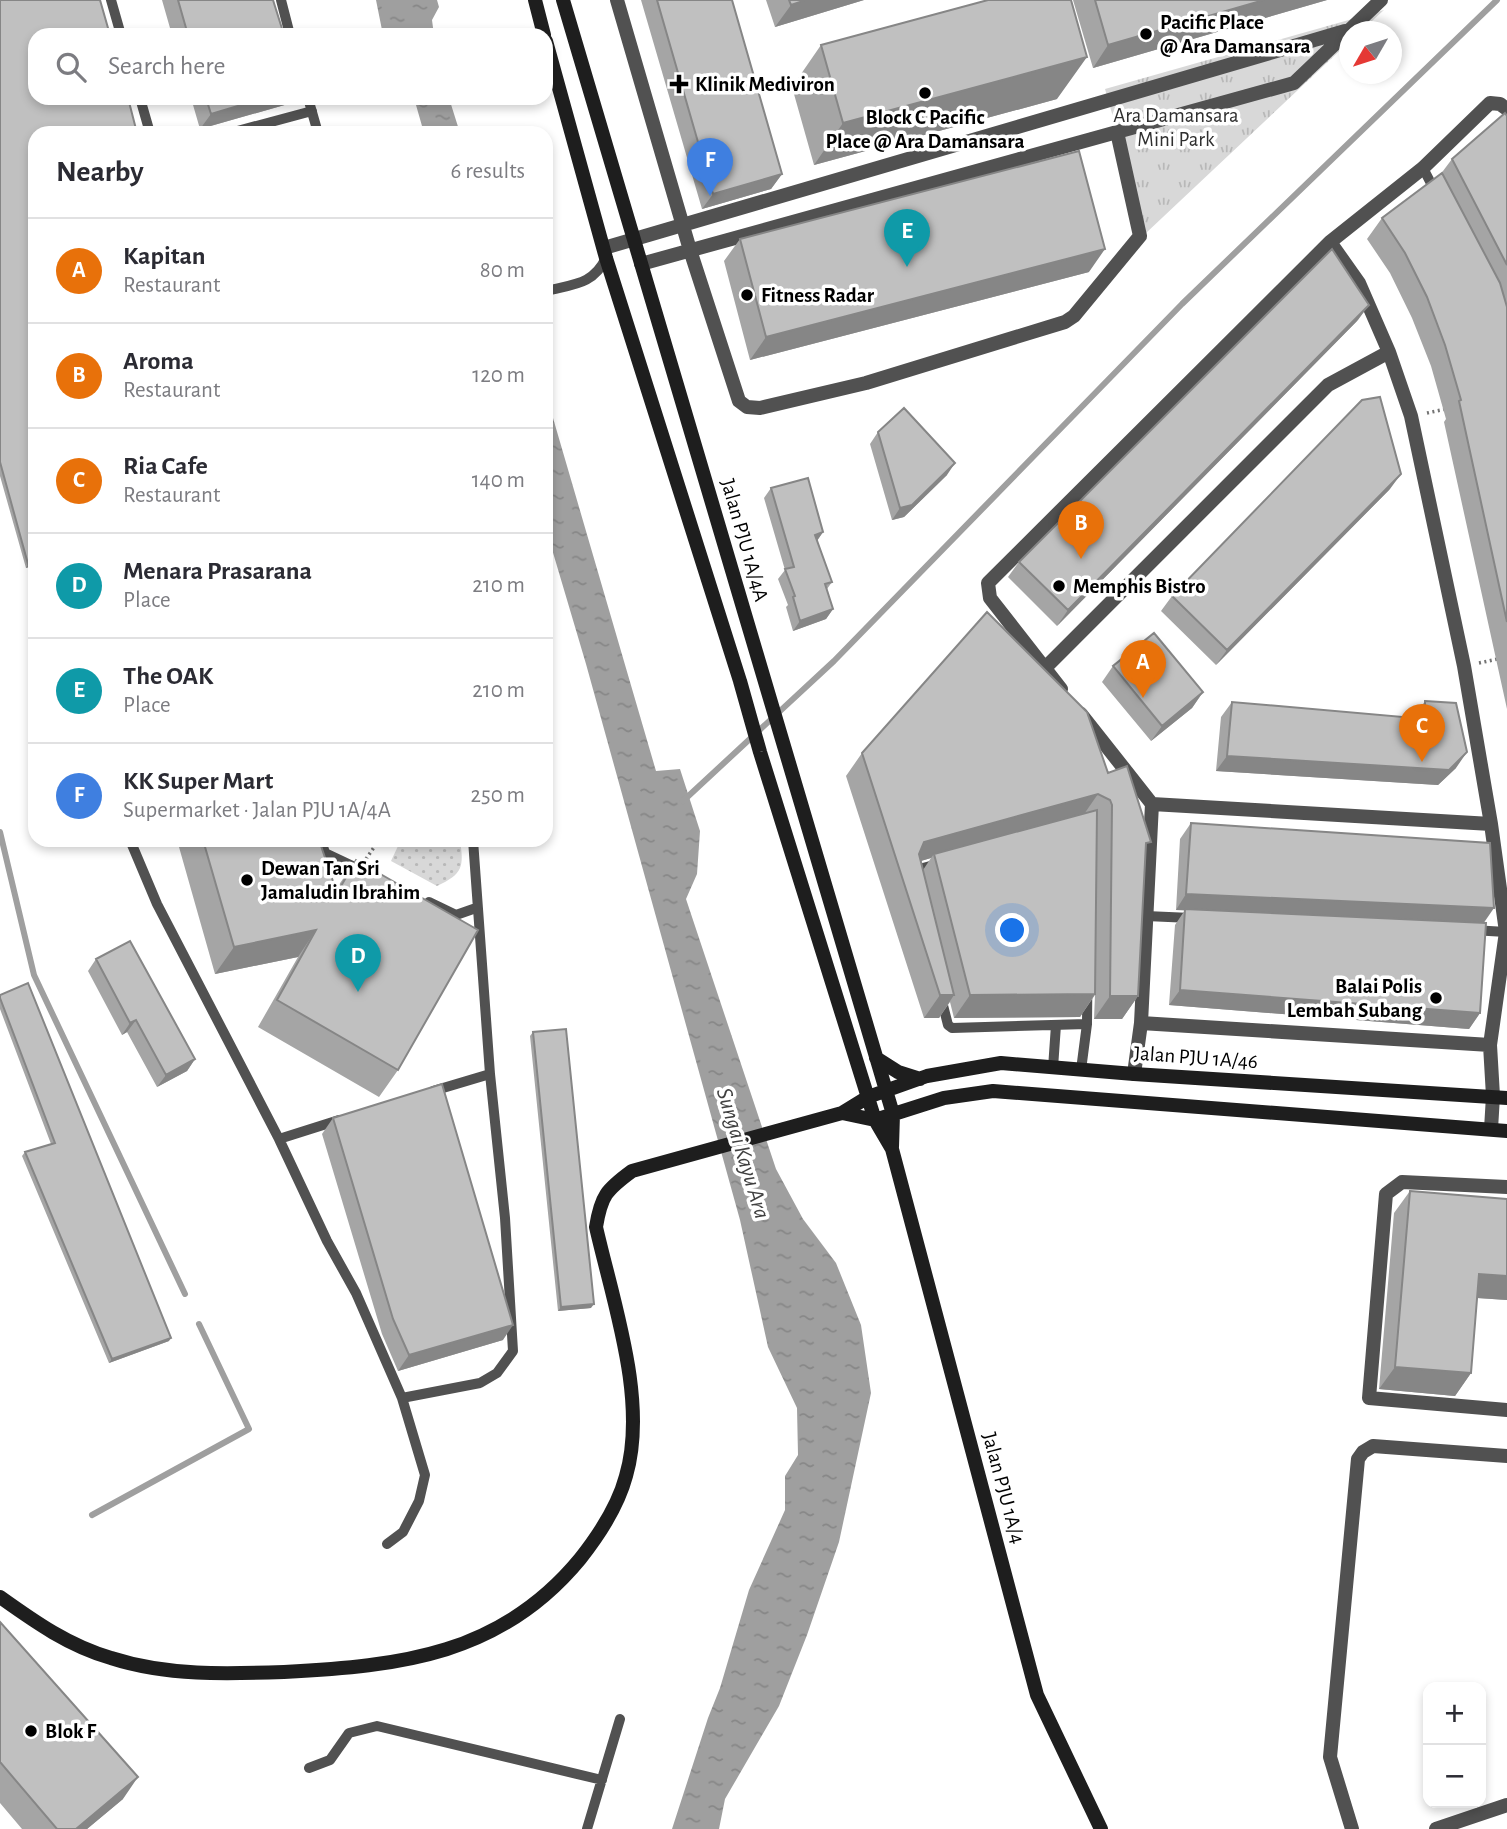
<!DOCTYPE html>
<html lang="en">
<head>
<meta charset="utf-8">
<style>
  :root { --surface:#fff; --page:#f7f7f7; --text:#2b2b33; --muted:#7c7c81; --line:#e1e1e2; --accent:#b45309 }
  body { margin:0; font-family:"Alegreya Sans",sans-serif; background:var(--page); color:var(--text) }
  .controls { position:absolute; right:21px; bottom:21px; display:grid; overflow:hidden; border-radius:14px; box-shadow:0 4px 10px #0003 }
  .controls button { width:63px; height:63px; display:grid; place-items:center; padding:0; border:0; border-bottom:2px solid var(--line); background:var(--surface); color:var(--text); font:35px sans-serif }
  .compass { position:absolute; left:1339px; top:21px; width:63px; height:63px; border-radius:50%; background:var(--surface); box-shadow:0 4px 10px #0003; rotate:231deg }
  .you { position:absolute; left:1013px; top:931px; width:24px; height:24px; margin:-18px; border:5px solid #fff; border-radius:50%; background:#1a73e8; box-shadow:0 0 0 10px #1a73e833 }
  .badge { display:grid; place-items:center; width:46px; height:46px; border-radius:50%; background:var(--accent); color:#fff; font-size:23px; font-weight:700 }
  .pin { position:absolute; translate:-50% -58px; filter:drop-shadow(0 2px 4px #0008) }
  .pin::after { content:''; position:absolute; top:37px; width:24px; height:21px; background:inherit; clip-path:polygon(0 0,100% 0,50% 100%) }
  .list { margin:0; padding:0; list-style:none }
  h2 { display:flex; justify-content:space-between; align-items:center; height:91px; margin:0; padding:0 28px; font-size:30px }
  h2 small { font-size:23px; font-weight:400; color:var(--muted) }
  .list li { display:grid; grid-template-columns:46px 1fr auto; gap:21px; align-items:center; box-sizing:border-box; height:105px; padding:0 28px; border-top:2px solid var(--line) }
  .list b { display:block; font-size:26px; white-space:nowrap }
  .list p { margin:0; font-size:23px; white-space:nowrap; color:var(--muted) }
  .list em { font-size:23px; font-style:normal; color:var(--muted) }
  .icon { flex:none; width:38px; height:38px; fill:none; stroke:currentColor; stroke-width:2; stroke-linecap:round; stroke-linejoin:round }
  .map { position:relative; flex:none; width:1507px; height:1829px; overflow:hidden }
  .search { position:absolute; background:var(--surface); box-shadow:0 4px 10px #0003; left:28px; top:28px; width:525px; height:77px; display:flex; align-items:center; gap:18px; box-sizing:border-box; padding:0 24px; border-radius:21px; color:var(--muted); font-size:26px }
  .panel { position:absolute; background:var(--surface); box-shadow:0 4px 10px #0003; left:28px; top:126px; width:525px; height:721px; border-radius:21px }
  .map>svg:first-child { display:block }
</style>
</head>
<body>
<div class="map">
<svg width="1507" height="1829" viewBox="0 0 1507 1829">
  <defs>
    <pattern id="grass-dots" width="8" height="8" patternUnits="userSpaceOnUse" patternTransform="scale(1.75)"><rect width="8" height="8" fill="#d8d8d8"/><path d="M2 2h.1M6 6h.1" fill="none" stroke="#b8b8b8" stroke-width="1.8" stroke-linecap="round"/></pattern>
    <pattern id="park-tufts" width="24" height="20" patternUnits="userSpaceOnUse" patternTransform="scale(1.75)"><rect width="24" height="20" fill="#d8d8d8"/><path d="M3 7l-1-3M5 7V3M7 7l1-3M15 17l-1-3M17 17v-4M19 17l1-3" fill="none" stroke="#b8b8b8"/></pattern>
    <pattern id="water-ripples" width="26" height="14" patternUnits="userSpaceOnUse" patternTransform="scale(1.75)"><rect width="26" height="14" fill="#9f9f9f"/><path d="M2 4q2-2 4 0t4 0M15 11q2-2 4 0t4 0" fill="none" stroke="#878787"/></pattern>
  </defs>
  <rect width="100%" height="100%" fill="#fff"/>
  <path fill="url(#grass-dots)" d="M397 840H460C464 867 463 874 437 886L391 861 398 846Z"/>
  <path fill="url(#park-tufts)" d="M1384 10 1361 31 1350 32 1349 42 1146 233 1105 89Z"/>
  <path fill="url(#water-ripples)" d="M376 0H437L439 7 432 20 434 35H383Z
    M414 98H449L460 133H424Z
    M546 394 656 771 680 769 700 831 697 874 686 899 776 1169 803 1219 836 1263 861 1325 871 1393 839 1542 807 1635 779 1706 725 1799 719 1829H672L708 1718 720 1688 749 1590 785 1510V1476L798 1455 797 1408 768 1347 740 1220 586 664 546 529Z"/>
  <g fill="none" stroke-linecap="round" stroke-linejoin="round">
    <path stroke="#9f9f9f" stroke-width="6" d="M683 801 834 661 1182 304 1497 0
      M0 832 34 975 185 1294
      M92 1515 249 1429 199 1324"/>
    <path stroke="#737373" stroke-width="3.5" stroke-dasharray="2 3.5" stroke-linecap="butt" d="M1427 413 1446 409
      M1479 663 1507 657
      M366 859 379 840"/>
    <path stroke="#515151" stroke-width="10" d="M111 0 121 35
      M281 0 290 35
      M140 98 150 133
      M308 98 318 133
      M230 133 312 111
      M1423 168 1436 193
      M546 291C573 284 593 285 606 258
      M1084 824 1089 828 1087 1024 952 1028 948 1025 910 875 912 871Z
      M130 840 157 904 279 1139 327 1241 356 1293 402 1398 425 1475 419 1501 403 1532 387 1544
      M321 840 325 853 361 870
      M429 902 456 915 476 908
      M1146 916 1191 918
      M1472 930 1506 932
      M1053 1068 1056 1025
      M1081 1070 1087 1024
      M433 1091 490 1074
      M279 1139 339 1120
      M402 1398 480 1383 497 1373 513 1351 505 1218 490 1074 473 840
      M309 1768 330 1760 349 1733 377 1726 602 1780
      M587 1829 620 1719"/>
    <path stroke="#515151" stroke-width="14" d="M617 0 690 250 739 401 747 407 760 408 866 383 1065 322 1074 316 1140 236 1117 132
      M1330 242 1359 283 1389 352 1411 416 1464 666 1491 824 1506 932 1490 1045 1493 1096 1491 1129
      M604 248 1345 31
      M641 264 1294 83 1381 0
      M1045 668 1328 385 1389 352
      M1061 689 990 598 988 583 1330 242 1423 168 1490 103 1500 104 1507 109
      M1081 714 1152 804 1141 1023 1134 1074
      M1152 804 1491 824
      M1141 1023 1490 1045
      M1507 1187 1402 1182 1386 1194 1369 1398 1507 1410
      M1352 1829 1330 1757 1358 1459 1363 1452 1373 1446 1507 1456
      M1436 1829 1507 1805"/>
    <path stroke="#1e1e1e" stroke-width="14" d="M535 0 544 35
      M563 0 893 1114 892 1147
      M546 41 606 258 740 681 760 752 875 1120 892 1149 1037 1695 1101 1829
      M876 1058 898 1072 920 1079
      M842 1113 875 1120 944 1098 993 1091 1507 1131
      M0 1597C35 1622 69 1646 111 1658 167 1676 226 1674 284 1672 401 1666 501 1655 580 1559 599 1535 618 1506 626 1476 648 1401 613 1302 596 1227 601 1196 606 1190 632 1171L842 1113 868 1097 927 1076 1001 1063 1134 1074 1507 1098"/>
  </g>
  <path fill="#a5a5a5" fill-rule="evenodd" d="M0 0 35 565 26 568 0 476Z
    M162 0H273L284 35H172Z
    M641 0H732L782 174 771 189 702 209Z
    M766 0H864L775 27Z
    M1073 0H1327L1093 68Z
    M821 45 1057 99 814 165 792 87Z
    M191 98H292L288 104 200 129Z
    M1507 116V709L1444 422 1446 419 1431 366 1412 318 1390 273 1367 239 1382 218 1440 175 1452 159Z
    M740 239 1089 272 750 360 724 261Z
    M1358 320 1057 626 1008 577 1019 562Z
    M878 432 947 475 904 517 892 520 870 444Z
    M771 488 823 532 817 541 832 582 827 589 833 609 826 619 793 631 786 607 788 605 778 579 785 570 764 498Z
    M1390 489 1216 665 1161 611 1172 596Z
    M1113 666 1203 692 1192 708 1151 741 1102 682Z
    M1425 701 1456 768 1438 785 1216 771 1221 717 1232 702 1414 718Z
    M862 753 1108 773 1146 849 1138 996 1122 1019H1094L1095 995 1080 1017 954 1018 950 1002 939 1018H924L846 776ZM931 858 923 870 920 861Z
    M1191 823 1484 922 1480 1013 1469 1029 1169 1005 1175 925 1185 910H1176L1180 839Z
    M177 840H319L336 889 356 860 398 1070 379 1097 258 1027 298 957 215 974Z
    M96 959 195 1059 187 1071 157 1087 127 1032 122 1035 88 971Z
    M0 995 169 1341 109 1363 22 1156 25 1152 51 1144 0 1009Z
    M533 1032 591 1308 558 1311 530 1036Z
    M333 1118 503 1340 398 1371 382 1334 322 1134Z
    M1410 1191 1507 1199V1300L1477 1298 1471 1373 1455 1396 1379 1389 1394 1213Z
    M0 1622 123 1799 87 1829H22L0 1803Z"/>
  <path fill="#868686" d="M806 0H864L775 27 791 5Z
    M1264 0H1327L1093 68 1108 45Z
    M1087 57 1057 99 814 165 843 123Z
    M265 98H292L288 104 200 129 211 114Z
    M782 174 771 189 702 209 713 194Z
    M1105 249 1089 272 750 360 766 337Z
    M1369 305 1358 320 1057 626 1068 610Z
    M955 463 947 475 904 517 892 520 900 508Z
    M1401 474 1390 489 1216 665 1227 650Z
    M823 532 816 542 815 535Z
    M35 562V565L26 568 28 564Z
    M833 609 826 619 793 631 800 621Z
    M1203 692 1192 708 1151 741 1162 726Z
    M1467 752 1456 768 1438 785 1216 771 1227 756Z
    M1098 794 1082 817 934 854 931 858 908 865 924 842Z
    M1186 894 1494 908 1483 924 1176 910Z
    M316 930 298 957 215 974 234 947Z
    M1180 990 1480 1013 1469 1029 1169 1005Z
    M1095 994 1080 1017 954 1018 970 995Z
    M940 995H954L939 1018H924Z
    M1110 996H1138L1122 1019H1094Z
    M136 1020 127 1032 122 1035 130 1023Z
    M195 1059 187 1071 157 1087 166 1075Z
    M1479 1274 1507 1276V1300L1463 1297Z
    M594 1304 591 1308 558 1311 561 1307Z
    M513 1325 503 1340 398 1371 409 1355Z
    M171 1338 169 1341 109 1363 112 1359Z
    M1395 1367 1471 1373 1455 1396 1379 1389Z
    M138 1777 123 1799 87 1829H76Z"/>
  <path fill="#c0c0c0" stroke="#868686" stroke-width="2" d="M0 0H100L110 35H35V98H128L137 133H35V562L28 564 0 462Z
    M178 0H273L284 35H188Z
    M657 0H732L782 174 713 194Z
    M789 0H806L791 5Z
    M988 0H1071L1087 57 843 123 821 45Z
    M1095 0H1264L1108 45Z
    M206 98H265L211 114Z
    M1505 113 1507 116V265L1452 159Z
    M1079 151 1105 249 766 337 740 239Z
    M1442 173 1500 283 1507 307V622L1459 401 1461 400 1445 345 1427 297 1405 253 1382 218Z
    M1332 249 1369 305 1068 610 1019 562Z
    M1380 397 1401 474 1227 650 1172 596 1362 400Z
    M904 408 955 463 912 505 900 508 878 432Z
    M808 478 823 532 815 535 832 582 825 584 833 609 800 621 793 597 795 596 785 569 794 567 771 488Z
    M987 612 1087 712 1108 773 1127 766 1151 842 1146 843 1138 996H1110L1112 805 1110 800 1098 794 924 842 919 854 954 995H940L862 753Z
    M1154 633 1203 692 1162 726 1113 666Z
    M1425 701 1456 703 1467 752 1449 770 1227 756 1232 702 1425 719Z
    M1097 810 1095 994 970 995 934 854Z
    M1191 823 1490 843 1494 908 1186 894Z
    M203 840H319L337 893 356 860 478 930 398 1070 277 1000 316 930 234 947Z
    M1185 909 1486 923 1480 1013 1180 990Z
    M130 941 195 1059 166 1075 136 1020 130 1023 96 959Z
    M28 983 171 1338 112 1359 25 1152 55 1143 0 998V995Z
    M566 1029 594 1304 561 1307 533 1032Z
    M442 1084 513 1325 409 1355 393 1319 333 1118Z
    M1410 1191 1507 1199V1276L1479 1274 1471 1373 1395 1367Z
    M0 1622 138 1777 76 1829H57L0 1762Z"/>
  <g fill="#000" stroke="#fff" stroke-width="2.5">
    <circle cx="1146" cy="34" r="7"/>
    <path d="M675.5 73.5h7v7h7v7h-7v7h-7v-7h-7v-7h7z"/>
    <circle cx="925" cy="93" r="7"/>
    <circle cx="747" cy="295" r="7"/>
    <circle cx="1059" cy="586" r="7"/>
    <circle cx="247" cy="880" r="7"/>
    <circle cx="1436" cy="998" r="7"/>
    <circle cx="31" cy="1731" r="7"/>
  </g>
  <g text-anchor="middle" stroke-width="7" stroke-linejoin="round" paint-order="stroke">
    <g font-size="21" font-weight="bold" fill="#000" stroke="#fff" text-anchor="start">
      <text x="1160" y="29">Pacific Place<tspan x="1160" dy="24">@ Ara Damansara</tspan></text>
      <text x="695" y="91">Klinik Mediviron</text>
      <text x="925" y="124" text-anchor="middle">Block C Pacific<tspan x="925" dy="24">Place @ Ara Damansara</tspan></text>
      <text x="761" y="302">Fitness Radar</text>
      <text x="1073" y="593">Memphis Bistro</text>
      <text x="261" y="875">Dewan Tan Sri<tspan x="261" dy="24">Jamaludin Ibrahim</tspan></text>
      <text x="1422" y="993" text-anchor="end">Balai Polis<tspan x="1422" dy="24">Lembah Subang</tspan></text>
      <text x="45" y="1738">Blok F</text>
    </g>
    <g font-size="21" fill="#2f2f2f" stroke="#fff">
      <text x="1176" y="122">Ara Damansara<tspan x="1176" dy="24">Mini Park</tspan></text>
    </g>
    <g font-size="21" fill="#000" stroke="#fff">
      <text transform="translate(745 540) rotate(74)" y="7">Jalan PJU 1A/4A</text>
      <text transform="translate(1196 1057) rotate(4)" y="7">Jalan PJU 1A/46</text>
      <text transform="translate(1004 1488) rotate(75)" y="7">Jalan PJU 1A/4</text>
    </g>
    <g font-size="23" font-style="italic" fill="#404040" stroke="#fff">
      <text transform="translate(744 1153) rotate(73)" y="8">Sungai Kayu Ara</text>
    </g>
  </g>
</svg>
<div class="controls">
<button>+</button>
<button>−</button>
</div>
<svg class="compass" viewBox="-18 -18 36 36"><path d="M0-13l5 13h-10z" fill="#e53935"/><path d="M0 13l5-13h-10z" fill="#7c7c81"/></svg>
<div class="you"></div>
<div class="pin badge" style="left:1143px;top:698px;background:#e8710a">A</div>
<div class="pin badge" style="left:1081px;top:559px;background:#e8710a">B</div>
<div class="pin badge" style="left:1422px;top:762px;background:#e8710a">C</div>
<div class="pin badge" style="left:358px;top:992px;background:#0f9aa8">D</div>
<div class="pin badge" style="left:907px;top:267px;background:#0f9aa8">E</div>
<div class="pin badge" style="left:710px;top:196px;background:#3f7fe0">F</div>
<div class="search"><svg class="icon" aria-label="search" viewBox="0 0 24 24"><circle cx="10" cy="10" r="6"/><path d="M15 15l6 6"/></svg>Search here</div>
<section class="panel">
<h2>Nearby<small>6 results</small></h2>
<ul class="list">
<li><span class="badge" style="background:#e8710a">A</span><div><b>Kapitan</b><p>Restaurant</p></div><em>80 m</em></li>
<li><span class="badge" style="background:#e8710a">B</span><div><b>Aroma</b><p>Restaurant</p></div><em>120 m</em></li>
<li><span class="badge" style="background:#e8710a">C</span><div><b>Ria Cafe</b><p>Restaurant</p></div><em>140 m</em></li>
<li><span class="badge" style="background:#0f9aa8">D</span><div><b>Menara Prasarana</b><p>Place</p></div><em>210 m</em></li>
<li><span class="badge" style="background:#0f9aa8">E</span><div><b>The OAK</b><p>Place</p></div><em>210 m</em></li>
<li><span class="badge" style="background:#3f7fe0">F</span><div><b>KK Super Mart</b><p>Supermarket · Jalan PJU 1A/4A</p></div><em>250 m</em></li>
</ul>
</section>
</div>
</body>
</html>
